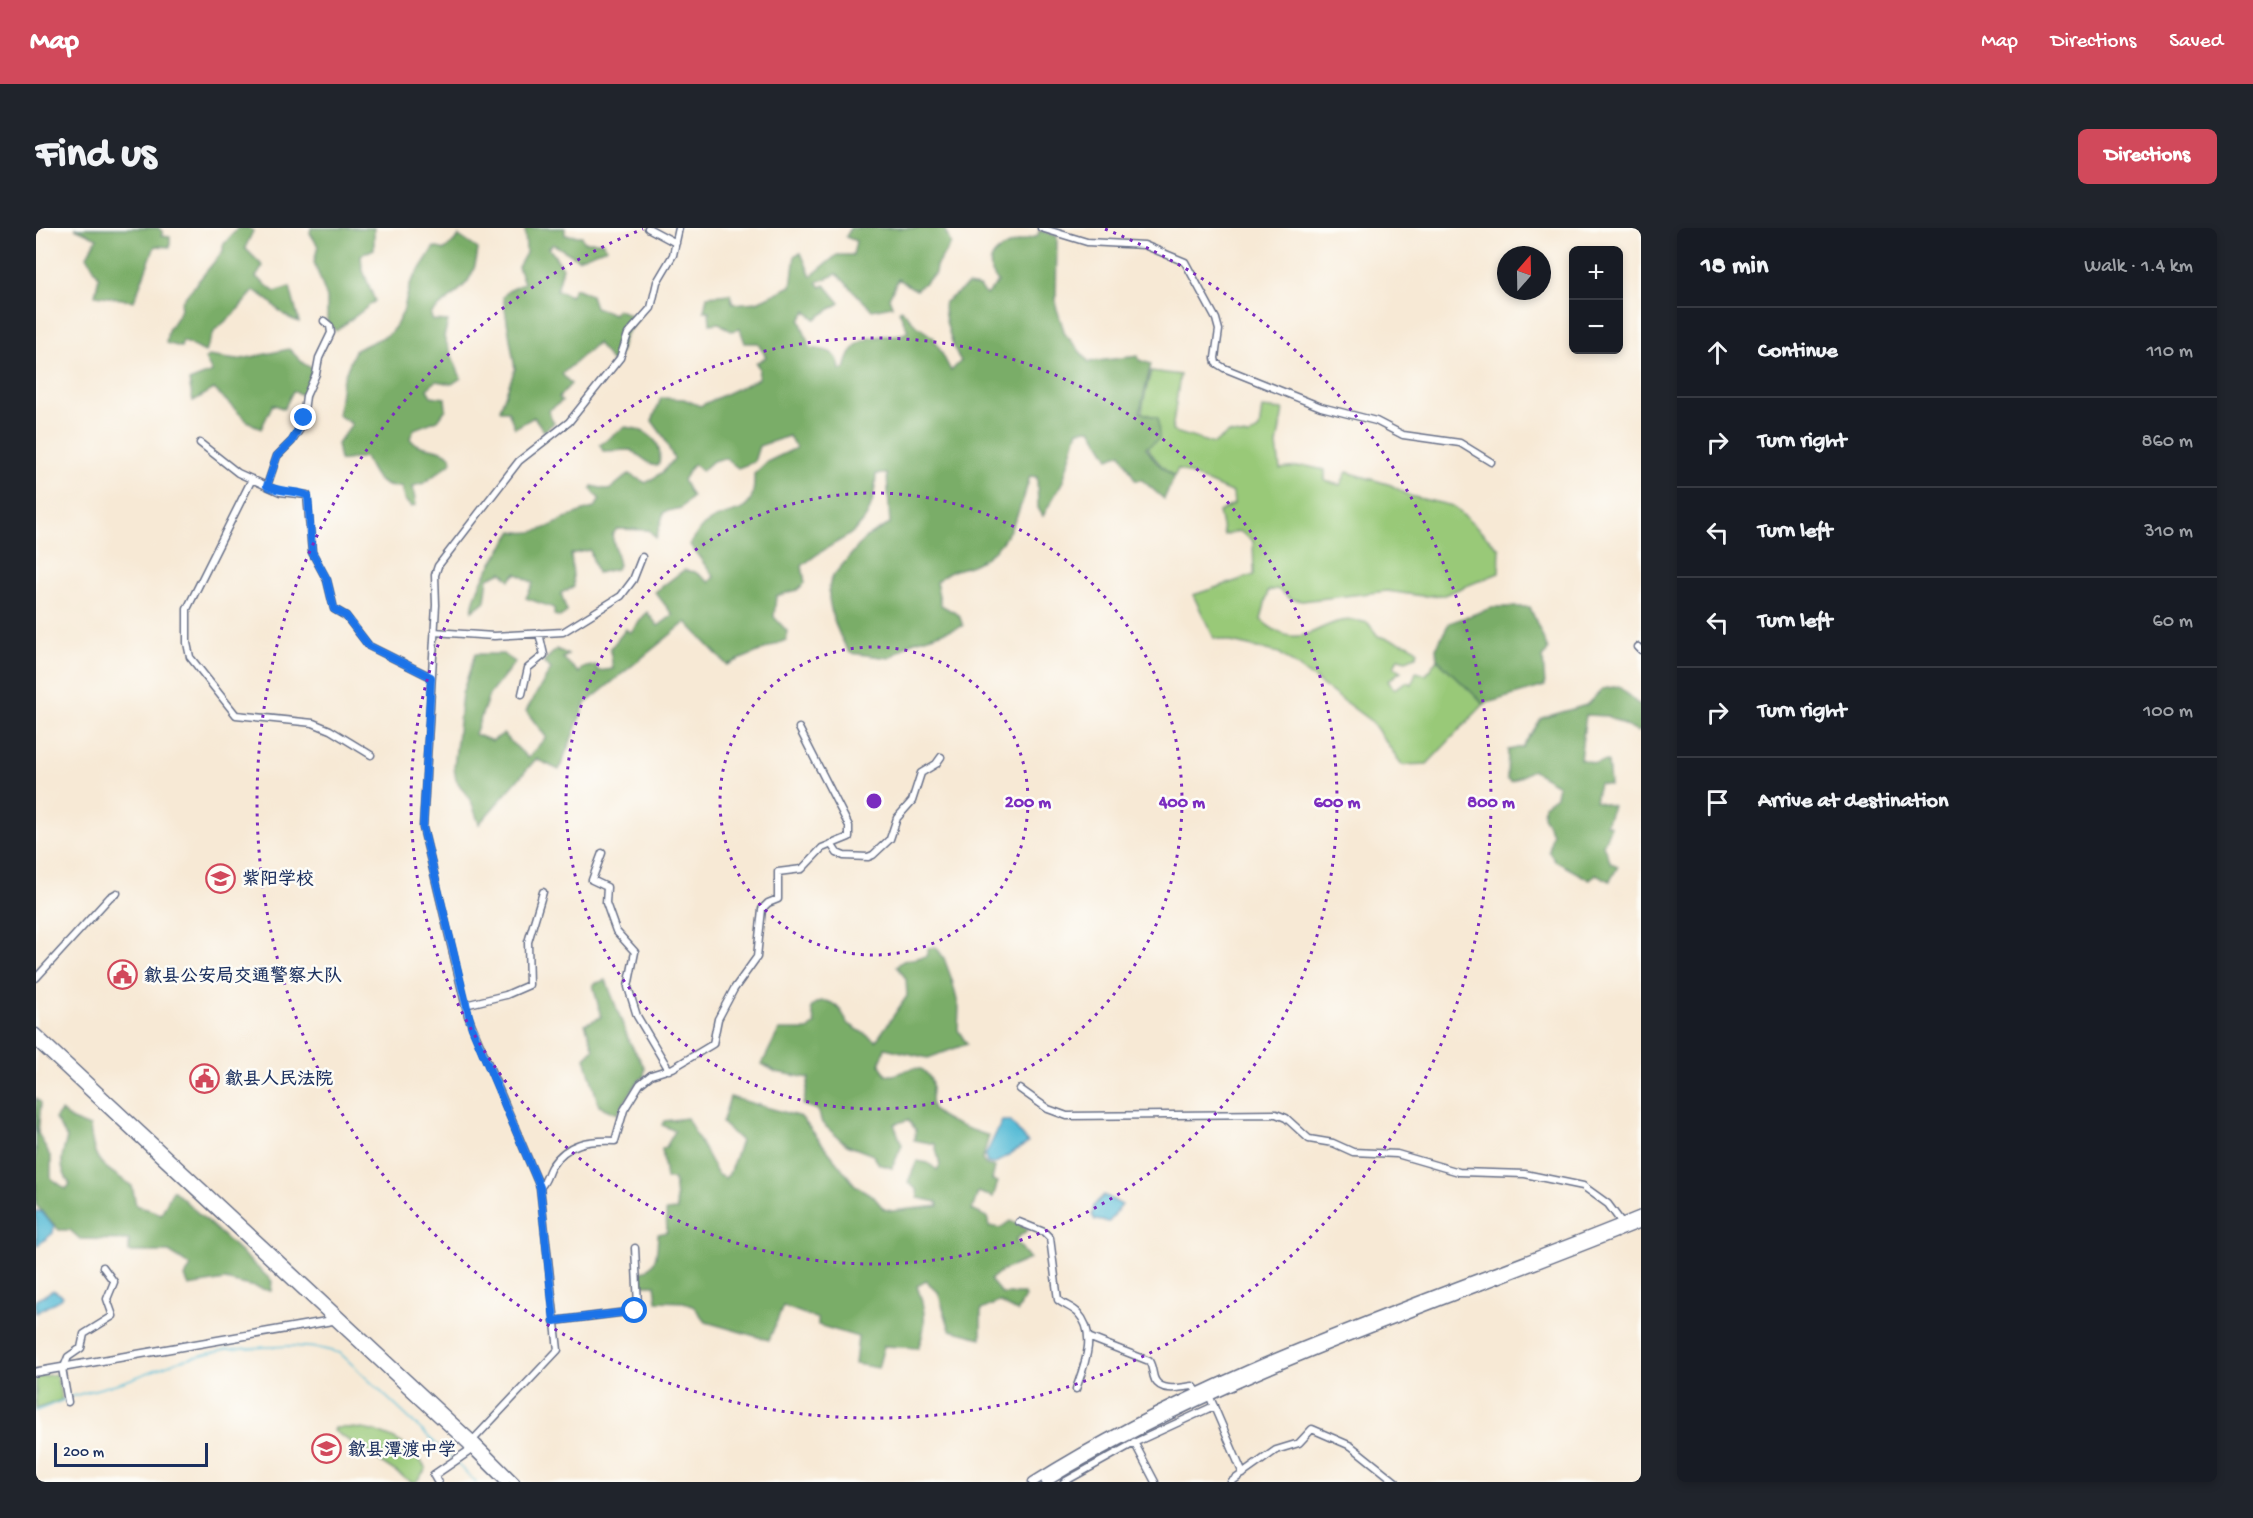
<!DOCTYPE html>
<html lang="en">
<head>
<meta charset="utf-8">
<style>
  :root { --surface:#171b24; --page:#20242c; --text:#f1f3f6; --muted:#9ea1a6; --line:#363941; --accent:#d1495b }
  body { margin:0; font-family:"Gochi Hand","LXGW WenKai TC",sans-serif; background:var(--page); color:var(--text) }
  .controls { position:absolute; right:18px; top:18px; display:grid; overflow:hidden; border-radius:9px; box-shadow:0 3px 9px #0003 }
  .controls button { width:54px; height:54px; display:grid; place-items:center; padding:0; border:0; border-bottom:2px solid var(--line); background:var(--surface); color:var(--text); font:30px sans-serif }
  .compass { position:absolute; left:1461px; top:18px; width:54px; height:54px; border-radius:50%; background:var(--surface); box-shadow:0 3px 9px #0003; rotate:20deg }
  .scale { position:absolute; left:18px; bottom:15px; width:154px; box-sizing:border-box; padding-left:6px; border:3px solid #1b2f5e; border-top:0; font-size:16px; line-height:21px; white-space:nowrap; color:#1b2f5e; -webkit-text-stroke:4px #fdfcf7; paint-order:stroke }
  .stop { position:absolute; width:18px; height:18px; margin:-14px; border:4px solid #1a73e8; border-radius:50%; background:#fff }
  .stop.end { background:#1a73e8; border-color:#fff; box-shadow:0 2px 6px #0008 }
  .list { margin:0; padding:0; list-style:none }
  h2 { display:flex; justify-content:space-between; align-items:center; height:78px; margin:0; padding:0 24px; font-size:26px }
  h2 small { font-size:20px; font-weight:400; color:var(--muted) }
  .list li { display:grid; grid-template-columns:39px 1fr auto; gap:18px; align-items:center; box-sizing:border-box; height:90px; padding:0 24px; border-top:2px solid var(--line) }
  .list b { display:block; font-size:22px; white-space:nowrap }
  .list em { font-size:20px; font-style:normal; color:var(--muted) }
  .icon { flex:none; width:33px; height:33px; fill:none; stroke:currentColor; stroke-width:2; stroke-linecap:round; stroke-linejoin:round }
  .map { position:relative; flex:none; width:1605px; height:1254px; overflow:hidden; border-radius:9px }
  header { display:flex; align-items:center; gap:36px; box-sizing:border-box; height:84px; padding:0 30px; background:var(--accent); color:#fff }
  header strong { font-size:28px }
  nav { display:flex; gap:33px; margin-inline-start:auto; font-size:21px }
  .intro { display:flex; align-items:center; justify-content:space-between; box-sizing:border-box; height:144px; padding:0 36px }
  h1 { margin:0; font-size:42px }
  .button { padding:15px 27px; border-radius:9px; background:var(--accent); color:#fff; font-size:21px; font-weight:700 }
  main { display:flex; gap:36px; padding:0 36px }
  aside { flex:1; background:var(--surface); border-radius:9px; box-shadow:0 3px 9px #0003 }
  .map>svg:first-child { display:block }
</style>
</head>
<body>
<header>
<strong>Map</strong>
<nav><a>Map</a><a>Directions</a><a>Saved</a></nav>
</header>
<div class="intro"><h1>Find us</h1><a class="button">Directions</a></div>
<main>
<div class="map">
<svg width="1605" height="1254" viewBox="0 0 1605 1254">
  <rect width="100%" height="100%" fill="#fdfcf7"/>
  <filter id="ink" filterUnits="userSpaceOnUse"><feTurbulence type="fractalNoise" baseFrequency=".0167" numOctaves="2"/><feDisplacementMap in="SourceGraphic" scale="12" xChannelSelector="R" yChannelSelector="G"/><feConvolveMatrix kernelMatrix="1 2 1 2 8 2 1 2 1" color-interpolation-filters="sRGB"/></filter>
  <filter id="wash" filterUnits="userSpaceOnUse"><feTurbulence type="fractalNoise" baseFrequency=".008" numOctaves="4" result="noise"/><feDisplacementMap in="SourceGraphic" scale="24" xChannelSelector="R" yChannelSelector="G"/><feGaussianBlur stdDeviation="1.35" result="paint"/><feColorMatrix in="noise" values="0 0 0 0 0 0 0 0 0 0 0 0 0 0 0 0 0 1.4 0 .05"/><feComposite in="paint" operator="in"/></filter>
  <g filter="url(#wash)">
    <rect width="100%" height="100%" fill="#f7e9d5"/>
    <path fill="#99c978" stroke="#5a7c6b" stroke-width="1.5" d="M1115 143 1144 147 1136 203 1178 216 1192 205 1213 208 1223 201 1226 180 1247 182 1241 217 1244 241 1270 238 1289 242V253L1304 257 1311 244 1355 257 1374 268 1417 278 1464 321 1463 345 1408 367 1386 368 1351 363 1266 373 1255 371 1241 361 1232 363 1225 392C1273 434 1282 380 1332 395L1342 408 1374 417 1382 423 1380 428 1370 432 1362 430 1358 439 1365 443 1352 453 1358 461 1370 454 1376 456 1380 444 1390 447 1401 431 1448 476 1391 536 1366 537 1336 494 1243 425 1178 410 1157 367 1218 347 1217 313 1203 303 1188 307 1183 284 1198 276 1197 265 1142 241 1138 249C1096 214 1102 192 1115 143Z
      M20 1146 26 1172 0 1181V1149Z
      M299 1200C335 1198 372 1209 390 1241L380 1254H375L298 1203Z"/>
    <path fill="#7aad68" stroke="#4a6e63" stroke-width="1.5" d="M39 0H122L127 4 125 8 134 9V19L119 18 98 73 59 67 63 49 51 28 61 10Z
      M202 0H213L217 3 209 20 227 38 220 49 239 64 254 59 263 94C238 86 240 72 218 63L197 87 179 102 169 124 147 113 145 119 130 115 132 102 144 84 146 73 187 23V17Z
      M275 0H338V21L325 27 326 40 339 73 300 103 291 93V70L278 34 282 18 274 5Z
      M489 0H529V7L546 8 548 14H566L571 20 542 31 517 16 513 20 527 40 521 62 534 68 539 60 555 67 559 79 578 86 581 81 602 91 589 107 584 125 576 134 561 115 526 146 535 156 523 169 526 173 512 183 518 195 508 203 498 189 479 200 472 183H465L464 181 479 141 467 69 472 63 488 55 482 39 490 25Z
      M814 0H908L915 16 900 38 899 46 880 62 862 51 853 70 856 78 836 82 801 46 781 54 785 59 789 57 804 75 779 91 770 83 764 92 774 120C791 122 803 123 804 142L809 141C818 105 836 110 867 106L872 103 863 83 865 81 881 98 898 110 915 143 925 133C918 124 905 84 909 74L932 57 943 59 951 67 962 54C937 22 979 15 1002 8L1003 2 1021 8 1020 78 1029 106 1053 134 1102 128 1103 132 1115 136 1104 184 1122 190 1123 211 1110 220 1120 234 1138 249 1128 271 1106 252H1099L1085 225 1073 230 1055 201 1042 202 1027 253 1007 288 1002 280 1001 249 994 248C985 280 974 318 942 334 926 343 916 339 900 354L905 377 923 387 927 398 876 414 853 430 814 425C802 408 785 367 797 348L830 309 854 296 851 246H840C837 313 806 303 766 338L769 355 761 362 740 368 738 389 751 403 750 412 691 437 650 394 549 476 523 542 500 531 443 596 435 573 420 552 418 540 426 466 439 426H467L479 434 453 467 439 506 456 513 467 506 492 530 510 509 490 483 515 441 507 434 521 421 532 427 527 430 543 445 546 440 560 437 562 443 577 441 574 421 590 401 594 405 611 384 622 398 637 387 619 364 648 342 659 344 673 354 678 349 654 317C658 310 662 302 668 297 695 276 720 295 718 246L731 234 760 220 753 208 723 218 718 234 702 240 689 230 677 233 666 243 657 236 647 252 656 269 645 280 628 284 620 310 613 302 581 301 576 307 583 337 580 341 561 345 554 322 535 326 538 359 525 365 531 384 524 389 518 387V380L490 370 497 355 480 345 474 352 466 344 452 350 449 373 436 383C439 355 462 327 477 303 508 311 529 285 558 280L564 272 555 261 556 258 573 262 593 246 610 255 627 244 638 231 627 208 616 193 625 170 648 171 664 178 722 151 723 140 720 135 730 129 722 115H709L704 101 695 103 683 95 674 96 673 83H668L671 68 694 66 697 76 721 74 755 58 759 27 765 25 775 48 801 27H817L820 13 810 9Z
      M423 8 442 21C438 60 422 61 395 86L396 92 412 93 408 109 425 150 416 156 400 153 391 161 395 168 409 170 410 181 402 192 378 201 374 210C380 223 405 217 415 229L416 234 388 255 377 258 380 277 375 279 368 271 365 258C344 263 336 245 329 229L304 233 301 216 316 196 302 187 306 154 319 122 352 107 359 99 367 84 374 56 398 19 409 22Z
      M253 121 268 136 279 142 269 168 257 163 248 181 237 176 225 201 211 193 178 161 157 173 153 153 176 144 169 131 172 128 201 132Z
      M589 199C611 201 630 214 622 238L616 237 595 222 567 223 564 217Z
      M1458 379H1494L1512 422 1507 430 1509 458 1448 476 1401 431 1400 420 1413 395Z
      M1582 458 1602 476H1605V502L1601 504 1572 488 1550 487 1544 531 1558 535 1572 533 1574 557 1563 555 1559 573 1577 578 1570 596 1575 598 1567 617 1575 635 1582 638 1574 653 1560 646 1554 652 1519 633 1513 624 1516 605 1507 588 1508 577 1520 568 1522 557 1496 542 1475 554 1471 551 1472 522 1486 519 1506 490 1550 477 1567 461Z
      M900 719 908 730 916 752 923 780 922 802 931 816 892 830 849 820 844 837 850 847C864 850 873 835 887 842 905 857 890 868 897 881 904 893 940 903 953 908L946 932 950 937 959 939 956 952 962 954 957 969 942 964 936 982 951 989 953 998 964 1000 974 993 993 1001 979 1012 994 1031 965 1043 954 1052 966 1066H988L989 1069 981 1084 963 1074 945 1082V1110L914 1102 902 1064 890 1053 881 1058C889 1080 892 1097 882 1120L848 1118 842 1140 819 1136 822 1109 782 1097V1091L747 1078 733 1112 670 1094 658 1079 648 1074 621 1073 619 1057H604L603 1045C622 1040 621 1023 622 1006L631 1004 630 983 641 982 638 951H630L626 921 630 919 639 903 626 897 628 893 651 890 682 947 689 950 693 946 705 913 686 895 694 869 765 889 819 957 837 968 848 981 856 983 903 978 901 974 882 970 881 962 872 954 881 933 892 935 901 942 904 937 899 916 878 912 880 902 872 892 858 896 866 917 856 940 843 936 837 927 811 917 786 895 782 882 767 877 773 850 740 844 726 836 743 802H772L779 796 775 780C790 763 806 780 811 795L840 813 871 768 870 751 861 738 867 733 890 728 893 720Z
      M570 752 593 813 609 840 608 849 602 853 581 886 563 878 549 830 558 821 549 796 565 789 557 756Z
      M0 870 5 875 2 905 15 930V950L30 961 34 956C22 939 25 929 31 910L19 891 25 883 36 892 54 899C58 938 66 936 96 958L100 977 125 986 137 962 236 1053 235 1063 189 1052 153 1058 149 1049 155 1038 133 1024H93V1012L44 1011 34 1002H23L0 977Z"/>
    <path fill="#57bbd6" stroke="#39759a" stroke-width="1.5" d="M966 893H974L992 915 958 936 951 935 949 928Z
      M1068 967 1086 977 1073 994 1059 992 1056 987 1058 977Z
      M0 983 6 984 18 999 17 1005 1 1018Z
      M17 1062 27 1068 26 1070 0 1085V1072Z"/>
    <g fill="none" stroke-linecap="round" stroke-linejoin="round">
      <path stroke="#57bbd6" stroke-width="1.5" d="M34 1169 90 1153 145 1132 191 1121 255 1118 283 1120 304 1125 416 1231
        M0 1183 30 1171
        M420 1235 440 1254"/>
    </g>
  </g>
  <g filter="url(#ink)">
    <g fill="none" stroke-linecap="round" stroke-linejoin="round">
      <defs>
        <path id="minor" d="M612 0 640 15
          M1005 0 1051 14 1108 17 1149 34 1180 91 1183 102 1179 130 1180 135 1188 140 1285 179 1340 193 1367 207 1424 215 1455 234
          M164 215 202 245 244 264 271 267 276 324 291 352 298 381 310 388 333 418 395 449
          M216 251 151 381V415L154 429 200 487 277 495 294 502 335 527
          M231 258 241 228 256 213 266 198 270 168 280 146 283 130 295 105 294 98 288 93
          M398 404 458 408 527 404 585 368 597 352 606 329
          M1602 419 1605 422
          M486 466 492 440 508 427 503 405
          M795 616 801 625 808 628 832 629 837 627 854 611 861 590 876 573 885 545 900 536 905 529
          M566 625 556 652 571 659 570 675 580 703 599 724 592 759 601 788 633 842
          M0 750 74 669 81 665
          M429 777 470 767 493 757 492 714 507 664
          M984 861 1012 881 1031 888 1240 886 1250 890 1273 911 1297 915 1317 924 1361 926 1423 944 1489 946 1547 958 1572 976 1586 995
          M504 959C510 955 511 946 515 939 531 914 553 912 579 913L588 882 604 856 615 847 637 840 677 816 682 791 698 761 721 729 726 681 732 675 742 671V644L766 641 786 620 813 609V598L763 500
          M983 994 1008 1004 1014 1010 1022 1072C1028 1077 1036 1079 1042 1085 1062 1106 1048 1138 1040 1161
          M518 1093 599 1083 602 1077 599 1020
          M1052 1109 1113 1133C1117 1139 1116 1146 1119 1152 1126 1165 1146 1159 1157 1158L1162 1164
          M28 1139 32 1129 45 1120 48 1106 77 1088 71 1071 78 1054 67 1039
          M26 1140 32 1174
          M1173 1167 1207 1246
          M437 1212 522 1122 504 959 432 788 387 600 400 377 399 347 402 338 483 233 533 194 584 130 592 106 615 80 621 54 637 27 643 0
          M1098 1214 1119 1254
          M1028 1254 1100 1214 1178 1178
          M1195 1254 1240 1222 1263 1215 1276 1201 1315 1218 1360 1254"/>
        <path id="tertiary" d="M0 1144 299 1092
          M402 1254 398 1247 436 1221"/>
        <path id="secondary" d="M0 805 441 1216 479 1254
          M0 814 436 1221 469 1254
          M997 1254C1185 1135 1400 1071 1605 987
          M1010 1254C1196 1141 1404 1077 1605 995"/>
      </defs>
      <use href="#minor" stroke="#687088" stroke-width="9"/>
      <use href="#tertiary" stroke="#687088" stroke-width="10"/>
      <use href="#secondary" stroke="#687088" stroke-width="11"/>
      <use href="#minor" stroke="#fff" stroke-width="6"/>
      <use href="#tertiary" stroke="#fff" stroke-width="7"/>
      <use href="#secondary" stroke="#fff" stroke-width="8"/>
    </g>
  </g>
  <g fill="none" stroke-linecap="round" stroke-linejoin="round" filter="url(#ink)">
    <path stroke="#1a73e8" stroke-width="8" d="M268 190 256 213 241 228 231 258C245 265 264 262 272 268L276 324 291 352 298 381 310 388 333 418 395 449 387 600 436 800 504 959 518 1093 599 1083"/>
  </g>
  <g fill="none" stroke="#7b2cbf" stroke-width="3" stroke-dasharray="3 6">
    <circle cx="838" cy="573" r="154"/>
    <circle cx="838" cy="573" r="308"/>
    <circle cx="838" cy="573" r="463"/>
    <path d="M1069 1A617 617 0 1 1 607 1"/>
  </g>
  <defs>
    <symbol id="school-ring" viewBox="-11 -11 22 22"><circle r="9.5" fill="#fdfcf7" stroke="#d1495b" stroke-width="1.5"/><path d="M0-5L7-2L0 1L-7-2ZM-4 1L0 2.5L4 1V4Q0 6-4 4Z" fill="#d1495b"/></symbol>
    <symbol id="civic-ring" viewBox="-11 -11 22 22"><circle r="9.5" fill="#fdfcf7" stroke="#d1495b" stroke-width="1.5"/><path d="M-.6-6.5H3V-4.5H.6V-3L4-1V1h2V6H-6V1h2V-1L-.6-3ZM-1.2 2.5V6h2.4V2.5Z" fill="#d1495b"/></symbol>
  </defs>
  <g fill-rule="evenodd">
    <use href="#school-ring" x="168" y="634" width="33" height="33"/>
    <use href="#civic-ring" x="70" y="730" width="33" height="33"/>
    <use href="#civic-ring" x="152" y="834" width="33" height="33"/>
    <use href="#school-ring" x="274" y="1204" width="33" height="33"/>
  </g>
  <g text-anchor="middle" stroke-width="5" stroke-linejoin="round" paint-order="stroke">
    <g font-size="18" font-weight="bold" fill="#1b2f5e" stroke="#fdfcf7" text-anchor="start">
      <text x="206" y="656">紫阳学校</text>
      <text x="108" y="753">歙县公安局交通警察大队</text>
      <text x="189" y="856">歙县人民法院</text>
      <text x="312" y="1227">歙县潭渡中学</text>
    </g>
  </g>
  <circle cx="838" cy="573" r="9" fill="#7b2cbf" stroke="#fdfcf7" stroke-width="3"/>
  <g font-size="18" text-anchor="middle" font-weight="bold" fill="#7b2cbf" stroke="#fdfcf7" stroke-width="5" stroke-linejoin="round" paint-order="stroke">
    <text x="992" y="579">200 m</text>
    <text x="1146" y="579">400 m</text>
    <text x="1301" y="579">600 m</text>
    <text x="1455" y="579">800 m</text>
  </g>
</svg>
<div class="controls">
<button>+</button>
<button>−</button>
</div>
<svg class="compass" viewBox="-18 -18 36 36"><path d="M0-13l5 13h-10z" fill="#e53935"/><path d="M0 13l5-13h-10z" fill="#9ea1a6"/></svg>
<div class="scale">200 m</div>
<div class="stop" style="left:599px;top:1083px"></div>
<div class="stop end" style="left:268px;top:190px"></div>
</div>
<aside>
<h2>18 min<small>Walk · 1.4 km</small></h2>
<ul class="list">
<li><svg class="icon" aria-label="ahead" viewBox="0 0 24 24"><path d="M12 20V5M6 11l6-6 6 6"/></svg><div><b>Continue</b></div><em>110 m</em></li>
<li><svg class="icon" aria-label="right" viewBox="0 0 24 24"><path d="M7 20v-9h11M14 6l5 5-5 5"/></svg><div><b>Turn right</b></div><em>860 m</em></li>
<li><svg class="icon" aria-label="left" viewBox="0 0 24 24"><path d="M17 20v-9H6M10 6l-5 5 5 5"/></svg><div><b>Turn left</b></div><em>310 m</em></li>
<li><svg class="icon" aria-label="left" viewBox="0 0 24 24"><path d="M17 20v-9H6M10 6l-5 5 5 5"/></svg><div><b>Turn left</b></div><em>60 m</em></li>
<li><svg class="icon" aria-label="right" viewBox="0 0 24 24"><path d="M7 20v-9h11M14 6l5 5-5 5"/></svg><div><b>Turn right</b></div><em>100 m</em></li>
<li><svg class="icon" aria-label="arrive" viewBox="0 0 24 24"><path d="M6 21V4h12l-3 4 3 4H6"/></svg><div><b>Arrive at destination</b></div></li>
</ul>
</aside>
</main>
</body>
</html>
